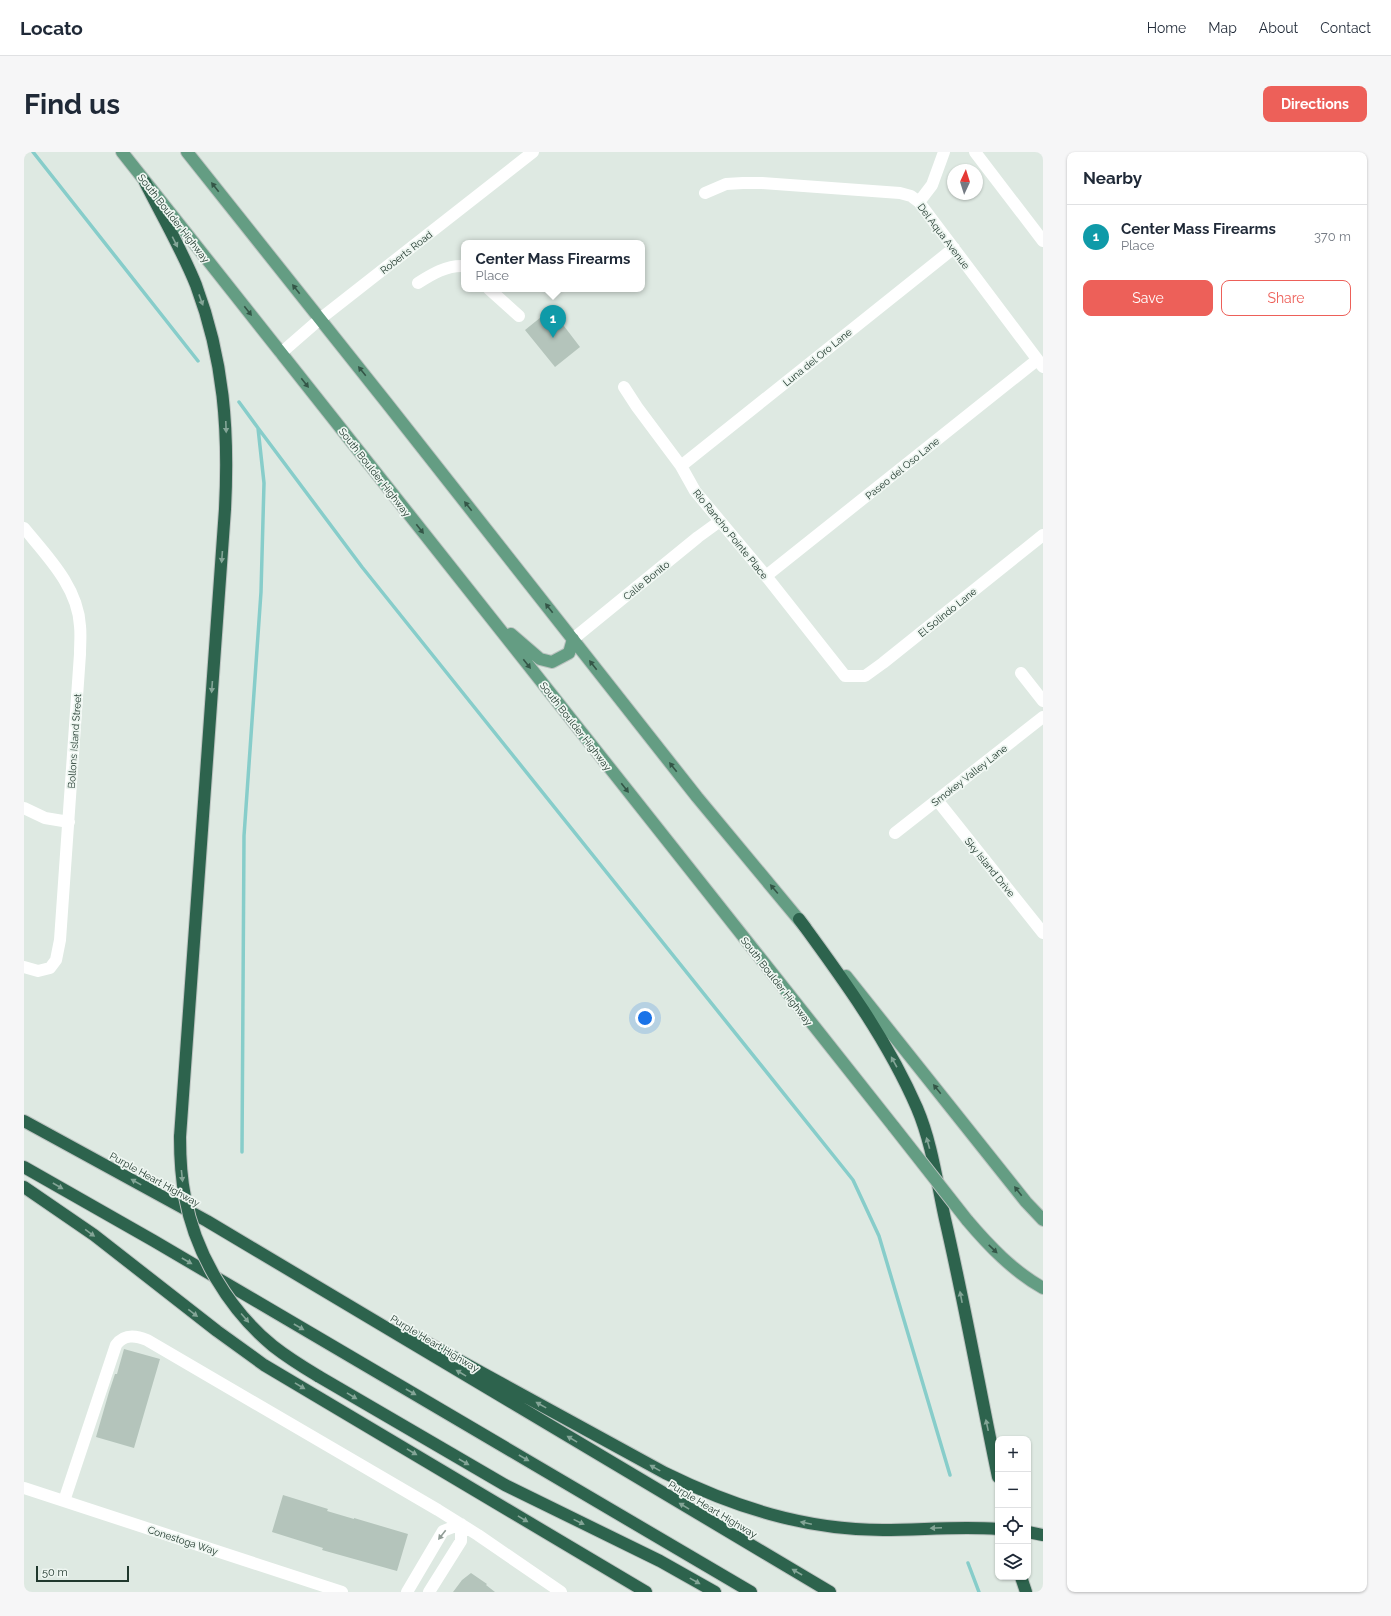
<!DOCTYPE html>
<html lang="en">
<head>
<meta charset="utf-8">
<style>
  :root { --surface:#fff; --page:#f6f6f7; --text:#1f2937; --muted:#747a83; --line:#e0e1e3; --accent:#ed6059 }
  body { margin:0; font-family:Raleway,sans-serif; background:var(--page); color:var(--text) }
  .controls { position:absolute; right:12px; bottom:12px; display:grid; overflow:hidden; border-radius:8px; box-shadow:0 1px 3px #0004 }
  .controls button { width:36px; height:36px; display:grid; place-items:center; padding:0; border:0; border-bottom:1px solid var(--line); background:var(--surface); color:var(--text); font:20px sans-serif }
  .compass { position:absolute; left:923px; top:12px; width:36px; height:36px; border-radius:50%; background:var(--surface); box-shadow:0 1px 3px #0004; rotate:4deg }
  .scale { position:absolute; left:12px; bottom:10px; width:93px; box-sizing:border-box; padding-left:4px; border:2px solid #20382d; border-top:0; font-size:11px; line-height:14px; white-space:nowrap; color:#20382d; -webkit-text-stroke:3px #eef6f1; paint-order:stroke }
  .you { position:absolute; left:621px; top:866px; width:14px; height:14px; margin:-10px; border:3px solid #fff; border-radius:50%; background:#1a73e8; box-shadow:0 0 0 6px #1a73e833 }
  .badge { display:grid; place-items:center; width:26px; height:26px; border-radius:50%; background:var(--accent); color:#fff; font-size:13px; font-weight:700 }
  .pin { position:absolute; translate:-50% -33px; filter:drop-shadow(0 1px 2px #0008) }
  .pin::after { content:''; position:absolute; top:21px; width:14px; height:12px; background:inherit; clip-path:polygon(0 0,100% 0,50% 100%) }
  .popup { position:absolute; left:437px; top:88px; width:184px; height:52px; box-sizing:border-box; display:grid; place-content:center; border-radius:8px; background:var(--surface); filter:drop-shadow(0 1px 3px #0005); font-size:13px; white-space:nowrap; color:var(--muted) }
  .popup b { font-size:15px; color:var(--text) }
  .popup::after { content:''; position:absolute; left:50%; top:100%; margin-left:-8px; border:8px solid transparent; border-top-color:var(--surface) }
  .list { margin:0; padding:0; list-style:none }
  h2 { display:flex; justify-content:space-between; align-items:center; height:52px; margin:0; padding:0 16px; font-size:17px }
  h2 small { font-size:13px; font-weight:400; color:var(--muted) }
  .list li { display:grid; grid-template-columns:26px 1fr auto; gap:12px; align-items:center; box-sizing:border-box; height:64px; padding:0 16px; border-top:1px solid var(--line) }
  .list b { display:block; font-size:15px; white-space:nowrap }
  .list p { margin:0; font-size:13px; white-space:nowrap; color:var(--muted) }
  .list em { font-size:13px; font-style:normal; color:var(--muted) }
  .actions { display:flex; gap:8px; padding:12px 16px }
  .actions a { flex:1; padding:9px 0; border:1px solid var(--accent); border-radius:8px; text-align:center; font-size:14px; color:var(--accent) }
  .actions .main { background:var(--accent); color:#fff }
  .icon { flex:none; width:22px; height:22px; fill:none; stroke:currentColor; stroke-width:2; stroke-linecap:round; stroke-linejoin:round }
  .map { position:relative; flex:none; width:1019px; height:1440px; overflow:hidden; border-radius:8px }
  header { display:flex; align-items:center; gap:24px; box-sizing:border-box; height:56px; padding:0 20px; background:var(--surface); border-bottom:1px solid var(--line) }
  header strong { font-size:19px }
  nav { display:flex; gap:22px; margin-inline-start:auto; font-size:14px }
  .intro { display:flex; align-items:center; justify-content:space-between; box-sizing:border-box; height:96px; padding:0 24px }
  h1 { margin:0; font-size:28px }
  .button { padding:10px 18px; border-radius:8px; background:var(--accent); color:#fff; font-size:14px; font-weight:700 }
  main { display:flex; gap:24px; padding:0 24px }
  aside { flex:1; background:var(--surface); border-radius:8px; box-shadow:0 1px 3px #0004 }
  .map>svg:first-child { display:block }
</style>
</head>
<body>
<header>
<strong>Locato</strong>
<nav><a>Home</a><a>Map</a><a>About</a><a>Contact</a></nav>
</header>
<div class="intro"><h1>Find us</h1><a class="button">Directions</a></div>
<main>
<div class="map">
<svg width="1019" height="1440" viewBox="0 0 1019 1440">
  <rect width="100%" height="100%" fill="#dee9e2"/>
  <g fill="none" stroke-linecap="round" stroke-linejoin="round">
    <path stroke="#87cdca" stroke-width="3.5" d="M9 0 174 209
      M215 250 234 276 240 331 237 440 220 684 218 1000
      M234 276 338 415 829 1028 855 1084 926 1323
      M944 1411 955 1440"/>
  </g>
  <path fill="#b4c4bb" d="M527 157 556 195 531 215 501 178Z
    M100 1197 136 1207 110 1296 72 1285 85 1240 91 1222H93Z
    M259 1343 304 1357 303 1359 330 1367V1366L384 1382 373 1419 298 1398 299 1396 248 1380Z
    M447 1421 463 1432 462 1433 471 1440H429L438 1428Z"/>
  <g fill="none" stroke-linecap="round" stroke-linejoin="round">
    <defs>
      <path id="major" d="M98 0 870 975
        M163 0 362 250 673 645 781 775
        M487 482 516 507 528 510 545 501 549 487
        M822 824 1002 1050 1019 1068
        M943 1068C965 1094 989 1119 1019 1136"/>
      <path id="highway" d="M121 30C138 64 158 98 172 133 200 208 205 278 201 357L156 985
        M775 767C819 827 863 887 893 956 908 991 913 1031 921 1067 941 1153 956 1239 974 1325
        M0 969 183 1069 806 1440
        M0 1015 130 1089 727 1440
        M0 1035 70 1083 193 1179 240 1213 622 1440
        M378 1177 641 1321C710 1355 781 1378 859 1378 897 1378 936 1374 974 1377
        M294 1224 481 1333 636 1409 691 1440
        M1004 1380 1019 1383
        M997 1425 1002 1440"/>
    </defs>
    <use href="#major" stroke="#bcc3c0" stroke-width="14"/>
    <use href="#highway" stroke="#bcc3c0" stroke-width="14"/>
    <path stroke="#fff" stroke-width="12" d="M951 0 1019 89
      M681 41 702 32 719 31H738L876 41 887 44 895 50 1019 215
      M895 50 908 33 920 0
      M394 131C408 122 423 113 440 114
      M465 137 495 164
      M257 201 296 167 509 0
      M600 235 613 255 657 314 671 339 742 424 821 524H841L859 511 1019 383
      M657 314 930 96
      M0 376C23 404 54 435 56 474 57 483 56 492 56 502L36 788 32 808 26 816 14 819 0 815
      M742 424 1013 208
      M549 487 674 385 696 369
      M997 521 1019 549
      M913 648 1019 781
      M0 656 21 666 45 670
      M871 681 1019 565
      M0 1336 318 1440
      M40 1349 92 1193C100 1182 111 1183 123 1188L414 1358 454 1383 537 1440
      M383 1440 419 1379 437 1372V1389L405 1440"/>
    <use href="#major" stroke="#649d83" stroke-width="12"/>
    <use href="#highway" stroke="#2d634d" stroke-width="12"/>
    <defs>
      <path id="major-bridge" d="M870 975 943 1068"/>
      <path id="highway-bridge" d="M156 985C156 1005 157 1025 161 1045 171 1101 205 1158 249 1194 263 1205 279 1215 294 1224"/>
    </defs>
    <use href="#major-bridge" stroke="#bcc3c0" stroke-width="14" stroke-linecap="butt"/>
    <use href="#highway-bridge" stroke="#bcc3c0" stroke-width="14" stroke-linecap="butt"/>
    <use href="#major-bridge" stroke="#649d83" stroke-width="12"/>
    <use href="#highway-bridge" stroke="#2d634d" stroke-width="12"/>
  </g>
  <defs><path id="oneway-solid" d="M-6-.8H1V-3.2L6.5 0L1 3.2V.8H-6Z"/></defs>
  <g fill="#345647">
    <use href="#oneway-solid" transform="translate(191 35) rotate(-128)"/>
    <use href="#oneway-solid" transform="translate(272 137) rotate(-128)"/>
    <use href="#oneway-solid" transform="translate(224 159) rotate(52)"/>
    <use href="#oneway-solid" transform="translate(338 219) rotate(-129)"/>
    <use href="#oneway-solid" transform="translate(281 231) rotate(52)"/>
    <use href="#oneway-solid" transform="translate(444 354) rotate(-128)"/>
    <use href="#oneway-solid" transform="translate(396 377) rotate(52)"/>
    <use href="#oneway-solid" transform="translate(525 456) rotate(-128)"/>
    <use href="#oneway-solid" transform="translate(503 512) rotate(52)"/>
    <use href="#oneway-solid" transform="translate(569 513) rotate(-128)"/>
    <use href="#oneway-solid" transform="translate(649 615) rotate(-128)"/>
    <use href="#oneway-solid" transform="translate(601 636) rotate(52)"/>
    <use href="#oneway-solid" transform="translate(750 737) rotate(-130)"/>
    <use href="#oneway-solid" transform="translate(913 937) rotate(-129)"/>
    <use href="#oneway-solid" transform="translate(994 1039) rotate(-128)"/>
    <use href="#oneway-solid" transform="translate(969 1097) rotate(44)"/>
  </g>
  <g fill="#84a597">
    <use href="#oneway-solid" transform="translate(151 90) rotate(63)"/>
    <use href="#oneway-solid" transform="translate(177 148) rotate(70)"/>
    <use href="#oneway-solid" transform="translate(202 275) rotate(88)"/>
    <use href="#oneway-solid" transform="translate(198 405) rotate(94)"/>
    <use href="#oneway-solid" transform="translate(188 535) rotate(94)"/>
    <use href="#oneway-solid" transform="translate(870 910) rotate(-119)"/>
    <use href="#oneway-solid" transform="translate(904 991) rotate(-106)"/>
    <use href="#oneway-solid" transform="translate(158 1024) rotate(84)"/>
    <use href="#oneway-solid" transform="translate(112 1030) rotate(-151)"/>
    <use href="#oneway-solid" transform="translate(34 1034) rotate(30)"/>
    <use href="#oneway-solid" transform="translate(66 1081) rotate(36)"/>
    <use href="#oneway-solid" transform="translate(163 1109) rotate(30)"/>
    <use href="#oneway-solid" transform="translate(937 1145) rotate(-101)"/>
    <use href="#oneway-solid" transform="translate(169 1161) rotate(38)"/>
    <use href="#oneway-solid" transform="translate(221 1166) rotate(49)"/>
    <use href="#oneway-solid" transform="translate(275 1175) rotate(30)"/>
    <use href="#oneway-solid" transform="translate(437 1221) rotate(-149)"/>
    <use href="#oneway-solid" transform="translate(276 1234) rotate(31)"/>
    <use href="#oneway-solid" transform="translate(387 1240) rotate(30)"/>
    <use href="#oneway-solid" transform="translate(328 1244) rotate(31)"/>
    <use href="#oneway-solid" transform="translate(517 1253) rotate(-151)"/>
    <use href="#oneway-solid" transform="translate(963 1273) rotate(-102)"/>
    <use href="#oneway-solid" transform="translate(548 1287) rotate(-149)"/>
    <use href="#oneway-solid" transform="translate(388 1300) rotate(31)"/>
    <use href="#oneway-solid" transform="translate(500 1306) rotate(30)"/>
    <use href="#oneway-solid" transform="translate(440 1310) rotate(30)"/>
    <use href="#oneway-solid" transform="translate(631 1316) rotate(-151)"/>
    <use href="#oneway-solid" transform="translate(660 1354) rotate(-149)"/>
    <use href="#oneway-solid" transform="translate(499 1367) rotate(31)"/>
    <use href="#oneway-solid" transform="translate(555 1370) rotate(26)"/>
    <use href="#oneway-solid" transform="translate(782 1371) rotate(-168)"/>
    <use href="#oneway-solid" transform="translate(912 1376) rotate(178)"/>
    <use href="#oneway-solid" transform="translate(773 1420) rotate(-150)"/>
    <use href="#oneway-solid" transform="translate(671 1429) rotate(29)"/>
  </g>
  <use fill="#909c96" href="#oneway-solid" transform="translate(418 1383) rotate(128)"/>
  <g text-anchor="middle" stroke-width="3.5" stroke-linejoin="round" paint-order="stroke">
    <g font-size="10" fill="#20382d" stroke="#eef6f1">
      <text transform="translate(150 66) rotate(52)" y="4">South Boulder Highway</text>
      <text transform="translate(920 84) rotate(53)" y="4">Del Aqua Avenue</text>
      <text transform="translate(382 100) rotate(-38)" y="4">Roberts Road</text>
      <text transform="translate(793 205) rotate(-39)" y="4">Luna del Oro Lane</text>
      <text transform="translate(878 316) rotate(-39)" y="4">Paseo del Oso Lane</text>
      <text transform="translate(351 320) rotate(52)" y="4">South Boulder Highway</text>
      <text transform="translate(707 382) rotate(51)" y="4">Rio Rancho Pointe Place</text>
      <text transform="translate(622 428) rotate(-39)" y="4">Calle Bonito</text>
      <text transform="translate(923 460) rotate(-39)" y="4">El Solindo Lane</text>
      <text transform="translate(552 574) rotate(52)" y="4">South Boulder Highway</text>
      <text transform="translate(50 589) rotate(-86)" y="4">Bollons Island Street</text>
      <text transform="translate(945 623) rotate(-38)" y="4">Smokey Valley Lane</text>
      <text transform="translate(966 715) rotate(51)" y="4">Sky Island Drive</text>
      <text transform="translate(753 829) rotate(52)" y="4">South Boulder Highway</text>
      <text transform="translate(131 1027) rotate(29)" y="4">Purple Heart Highway</text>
      <text transform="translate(411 1191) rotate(31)" y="4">Purple Heart Highway</text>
      <text transform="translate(689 1357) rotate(31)" y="4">Purple Heart Highway</text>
      <text transform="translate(159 1388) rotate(18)" y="4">Conestoga Way</text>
    </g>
  </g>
</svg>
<div class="controls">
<button>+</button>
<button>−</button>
<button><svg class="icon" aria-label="locate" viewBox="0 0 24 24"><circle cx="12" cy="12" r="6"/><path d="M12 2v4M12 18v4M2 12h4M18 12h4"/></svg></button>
<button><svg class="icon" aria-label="layers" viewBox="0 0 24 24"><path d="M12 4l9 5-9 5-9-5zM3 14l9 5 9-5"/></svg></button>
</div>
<svg class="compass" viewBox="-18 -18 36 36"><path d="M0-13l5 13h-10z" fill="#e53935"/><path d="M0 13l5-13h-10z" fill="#747a83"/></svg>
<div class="scale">50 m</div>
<div class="you"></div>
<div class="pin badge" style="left:529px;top:186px;background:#0f9aa8">1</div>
<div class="popup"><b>Center Mass Firearms</b>Place</div>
</div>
<aside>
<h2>Nearby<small></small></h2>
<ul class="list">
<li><span class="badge" style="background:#0f9aa8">1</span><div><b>Center Mass Firearms</b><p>Place</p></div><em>370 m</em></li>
</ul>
<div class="actions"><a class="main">Save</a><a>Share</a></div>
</aside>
</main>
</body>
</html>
